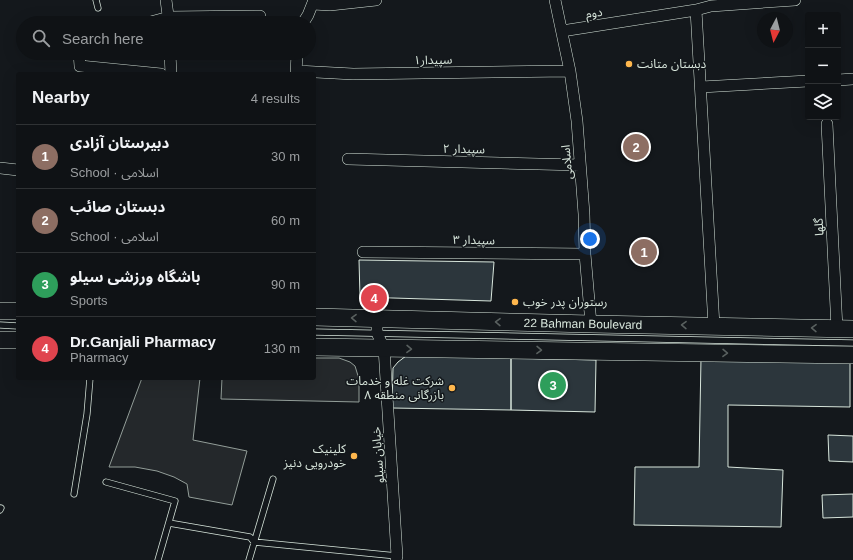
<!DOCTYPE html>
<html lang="en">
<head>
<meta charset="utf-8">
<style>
  :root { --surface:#0f1215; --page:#181b1e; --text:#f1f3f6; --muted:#9b9ea0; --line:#2f3234; --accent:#ffb74d }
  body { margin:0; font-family:Helvetica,"Noto Sans Arabic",sans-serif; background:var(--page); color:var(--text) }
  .controls { position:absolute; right:12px; top:12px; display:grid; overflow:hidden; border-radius:4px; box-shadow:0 4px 16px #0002 }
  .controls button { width:36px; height:36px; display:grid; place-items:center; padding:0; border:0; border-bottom:1px solid var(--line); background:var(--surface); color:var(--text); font:20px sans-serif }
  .compass { position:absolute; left:757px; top:12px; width:36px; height:36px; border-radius:50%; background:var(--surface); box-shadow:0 4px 16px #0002; rotate:187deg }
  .you { position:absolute; left:590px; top:239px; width:14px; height:14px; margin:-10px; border:3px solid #fff; border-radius:50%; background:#1a73e8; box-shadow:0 0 0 6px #1a73e833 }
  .badge { display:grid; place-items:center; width:26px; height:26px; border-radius:50%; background:var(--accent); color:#fff; font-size:13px; font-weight:700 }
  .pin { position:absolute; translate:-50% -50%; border:2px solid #fff; box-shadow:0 1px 4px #0006 }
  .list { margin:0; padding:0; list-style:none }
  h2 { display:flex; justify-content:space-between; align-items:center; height:52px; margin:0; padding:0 16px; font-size:17px }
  h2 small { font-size:13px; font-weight:400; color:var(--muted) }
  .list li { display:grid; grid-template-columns:26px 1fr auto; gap:12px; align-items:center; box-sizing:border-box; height:64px; padding:0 16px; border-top:1px solid var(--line) }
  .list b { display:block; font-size:15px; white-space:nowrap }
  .list p { margin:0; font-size:13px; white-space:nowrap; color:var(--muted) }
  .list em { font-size:13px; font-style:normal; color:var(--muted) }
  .icon { flex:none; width:22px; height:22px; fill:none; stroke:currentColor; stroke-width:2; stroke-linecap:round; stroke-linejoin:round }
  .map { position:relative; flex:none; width:853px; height:560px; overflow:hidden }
  .search { position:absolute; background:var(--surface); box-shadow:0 4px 16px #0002; left:16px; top:16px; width:300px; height:44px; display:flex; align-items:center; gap:10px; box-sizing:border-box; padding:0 14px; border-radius:22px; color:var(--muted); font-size:15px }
  .panel { position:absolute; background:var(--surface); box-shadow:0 4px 16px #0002; left:16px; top:72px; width:300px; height:308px; border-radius:4px }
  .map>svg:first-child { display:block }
</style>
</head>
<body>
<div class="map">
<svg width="853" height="560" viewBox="0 0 853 560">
  <rect width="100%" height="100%" fill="#14181c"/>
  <path fill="#24282b" stroke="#939e99" d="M314 358H339L350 362 355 366 359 379V402L221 399 222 378H314Z
    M142 378H200L193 440 247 451 232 505 189 497 187 484 174 477 157 471 135 467H109Z"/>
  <path fill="#2c363c" stroke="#d8e6dc" d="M359 260 494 262 491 301 360 297Z
    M406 356 511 358V410L392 408 393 368 398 362Z
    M511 358 596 360 595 412 511 410Z
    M701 358 850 361V407L728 405V467L783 470 781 527 634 525 635 467H699Z
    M828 435 853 436V462L829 461Z
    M853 494V517L823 518 822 495Z"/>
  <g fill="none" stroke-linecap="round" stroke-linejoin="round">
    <defs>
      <path id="service" d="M96 0 98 8
        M0 325 18 326
        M314 332 853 343
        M106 482 175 501 158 560
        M74 494 87 414 90 378
        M0 510 1 508
        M169 523 250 537 254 542 397 556
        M249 560 273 479"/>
      <path id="minor" d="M166 0 169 23
        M555 0 570 71 577 121 584 214 585 254 591 324
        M313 4 330 5 376 0
        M696 10 714 326
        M147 23 169 17 260 16
        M303 23 308 15 314 0
        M562 31 696 10 711 6 795 0
        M79 53 80 66 161 74
        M170 53 171 74
        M297 71 353 74 570 71
        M296 74 297 53
        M838 80 853 79
        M701 87 808 81
        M827 124 837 329
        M348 159 580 165
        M0 168 18 170
        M363 252 585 254
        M377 319V333L384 348 397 556 396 560"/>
      <path id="primary" d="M0 311H18
        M314 317 591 324 853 329
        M0 340H18
        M314 347 853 355"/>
    </defs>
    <use href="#service" stroke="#d8e6dc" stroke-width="7"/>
    <use href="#minor" stroke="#d8e6dc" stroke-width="12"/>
    <use href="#primary" stroke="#d8e6dc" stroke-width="18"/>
    <use href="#service" stroke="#14181c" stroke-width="5.5"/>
    <use href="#minor" stroke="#14181c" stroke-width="11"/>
    <use href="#primary" stroke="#14181c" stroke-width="17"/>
  </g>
  <defs><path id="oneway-chevron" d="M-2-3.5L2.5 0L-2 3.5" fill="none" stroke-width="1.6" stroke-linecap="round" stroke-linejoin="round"/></defs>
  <g stroke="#59605f">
    <use href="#oneway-chevron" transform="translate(354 318) rotate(-179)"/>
    <use href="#oneway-chevron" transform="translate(498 322) rotate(-179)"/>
    <use href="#oneway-chevron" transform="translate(684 325) rotate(-179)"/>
    <use href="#oneway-chevron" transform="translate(814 328) rotate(-179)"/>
    <use href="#oneway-chevron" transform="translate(409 349) rotate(1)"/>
    <use href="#oneway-chevron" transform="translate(539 350) rotate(1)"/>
    <use href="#oneway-chevron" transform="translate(725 353) rotate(1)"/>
  </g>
  <g fill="#ffb74d" stroke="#14181c" stroke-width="1.5">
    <circle cx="629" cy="64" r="4"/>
    <circle cx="515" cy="302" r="4"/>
    <circle cx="452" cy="388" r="4"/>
    <circle cx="354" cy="456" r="4"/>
  </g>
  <g text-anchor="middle" stroke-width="3" stroke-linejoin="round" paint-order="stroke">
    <g font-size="12" fill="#d8e6dc" stroke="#14181c">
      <text transform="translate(594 13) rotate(-9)" y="4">دوم</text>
      <text transform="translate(433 60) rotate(-1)" y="4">سپیدار۱</text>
      <text transform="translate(464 149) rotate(1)" y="4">سپیدار ۲</text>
      <text transform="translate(567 162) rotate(-95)" y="4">اسلامی</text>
      <text transform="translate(819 227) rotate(-93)" y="4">گلها</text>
      <text transform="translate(474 240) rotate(1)" y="4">سپیدار ۳</text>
      <text transform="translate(583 324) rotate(1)" y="4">22 Bahman Boulevard</text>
      <text transform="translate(378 455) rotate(-94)" y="4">خیابان سیلو</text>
    </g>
    <g font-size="12" fill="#d8e6dc" stroke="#14181c" text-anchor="start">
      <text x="637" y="68">دبستان متانت</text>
      <text x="523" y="306">رستوران پدر خوب</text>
      <text x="444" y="385" text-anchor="end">شرکت غله و خدمات<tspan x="444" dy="14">بازرگانی منطقه ۸</tspan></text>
      <text x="346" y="453" text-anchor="end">کلینیک<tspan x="346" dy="14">خودرویی دنیز</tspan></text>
    </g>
  </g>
</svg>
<div class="controls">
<button>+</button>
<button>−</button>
<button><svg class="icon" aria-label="layers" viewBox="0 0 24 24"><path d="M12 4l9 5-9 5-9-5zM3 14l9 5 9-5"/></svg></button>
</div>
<svg class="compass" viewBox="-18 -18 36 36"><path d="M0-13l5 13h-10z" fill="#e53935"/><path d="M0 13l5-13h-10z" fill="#9b9ea0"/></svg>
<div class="you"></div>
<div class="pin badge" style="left:644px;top:252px;background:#8d6e63">1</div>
<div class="pin badge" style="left:636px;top:147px;background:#8d6e63">2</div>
<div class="pin badge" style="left:553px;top:385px;background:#2e9e5b">3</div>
<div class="pin badge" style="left:374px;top:298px;background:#e0444e">4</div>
<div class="search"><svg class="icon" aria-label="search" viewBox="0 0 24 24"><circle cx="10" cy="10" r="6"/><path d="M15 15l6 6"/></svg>Search here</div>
<section class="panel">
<h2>Nearby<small>4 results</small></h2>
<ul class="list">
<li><span class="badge" style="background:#8d6e63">1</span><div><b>دبیرستان آزادی</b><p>School · اسلامی</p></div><em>30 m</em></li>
<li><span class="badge" style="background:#8d6e63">2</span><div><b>دبستان صائب</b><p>School · اسلامی</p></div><em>60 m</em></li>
<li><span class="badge" style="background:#2e9e5b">3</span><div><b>باشگاه ورزشی سیلو</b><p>Sports</p></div><em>90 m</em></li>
<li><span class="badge" style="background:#e0444e">4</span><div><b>Dr.Ganjali Pharmacy</b><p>Pharmacy</p></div><em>130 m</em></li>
</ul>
</section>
</div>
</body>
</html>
